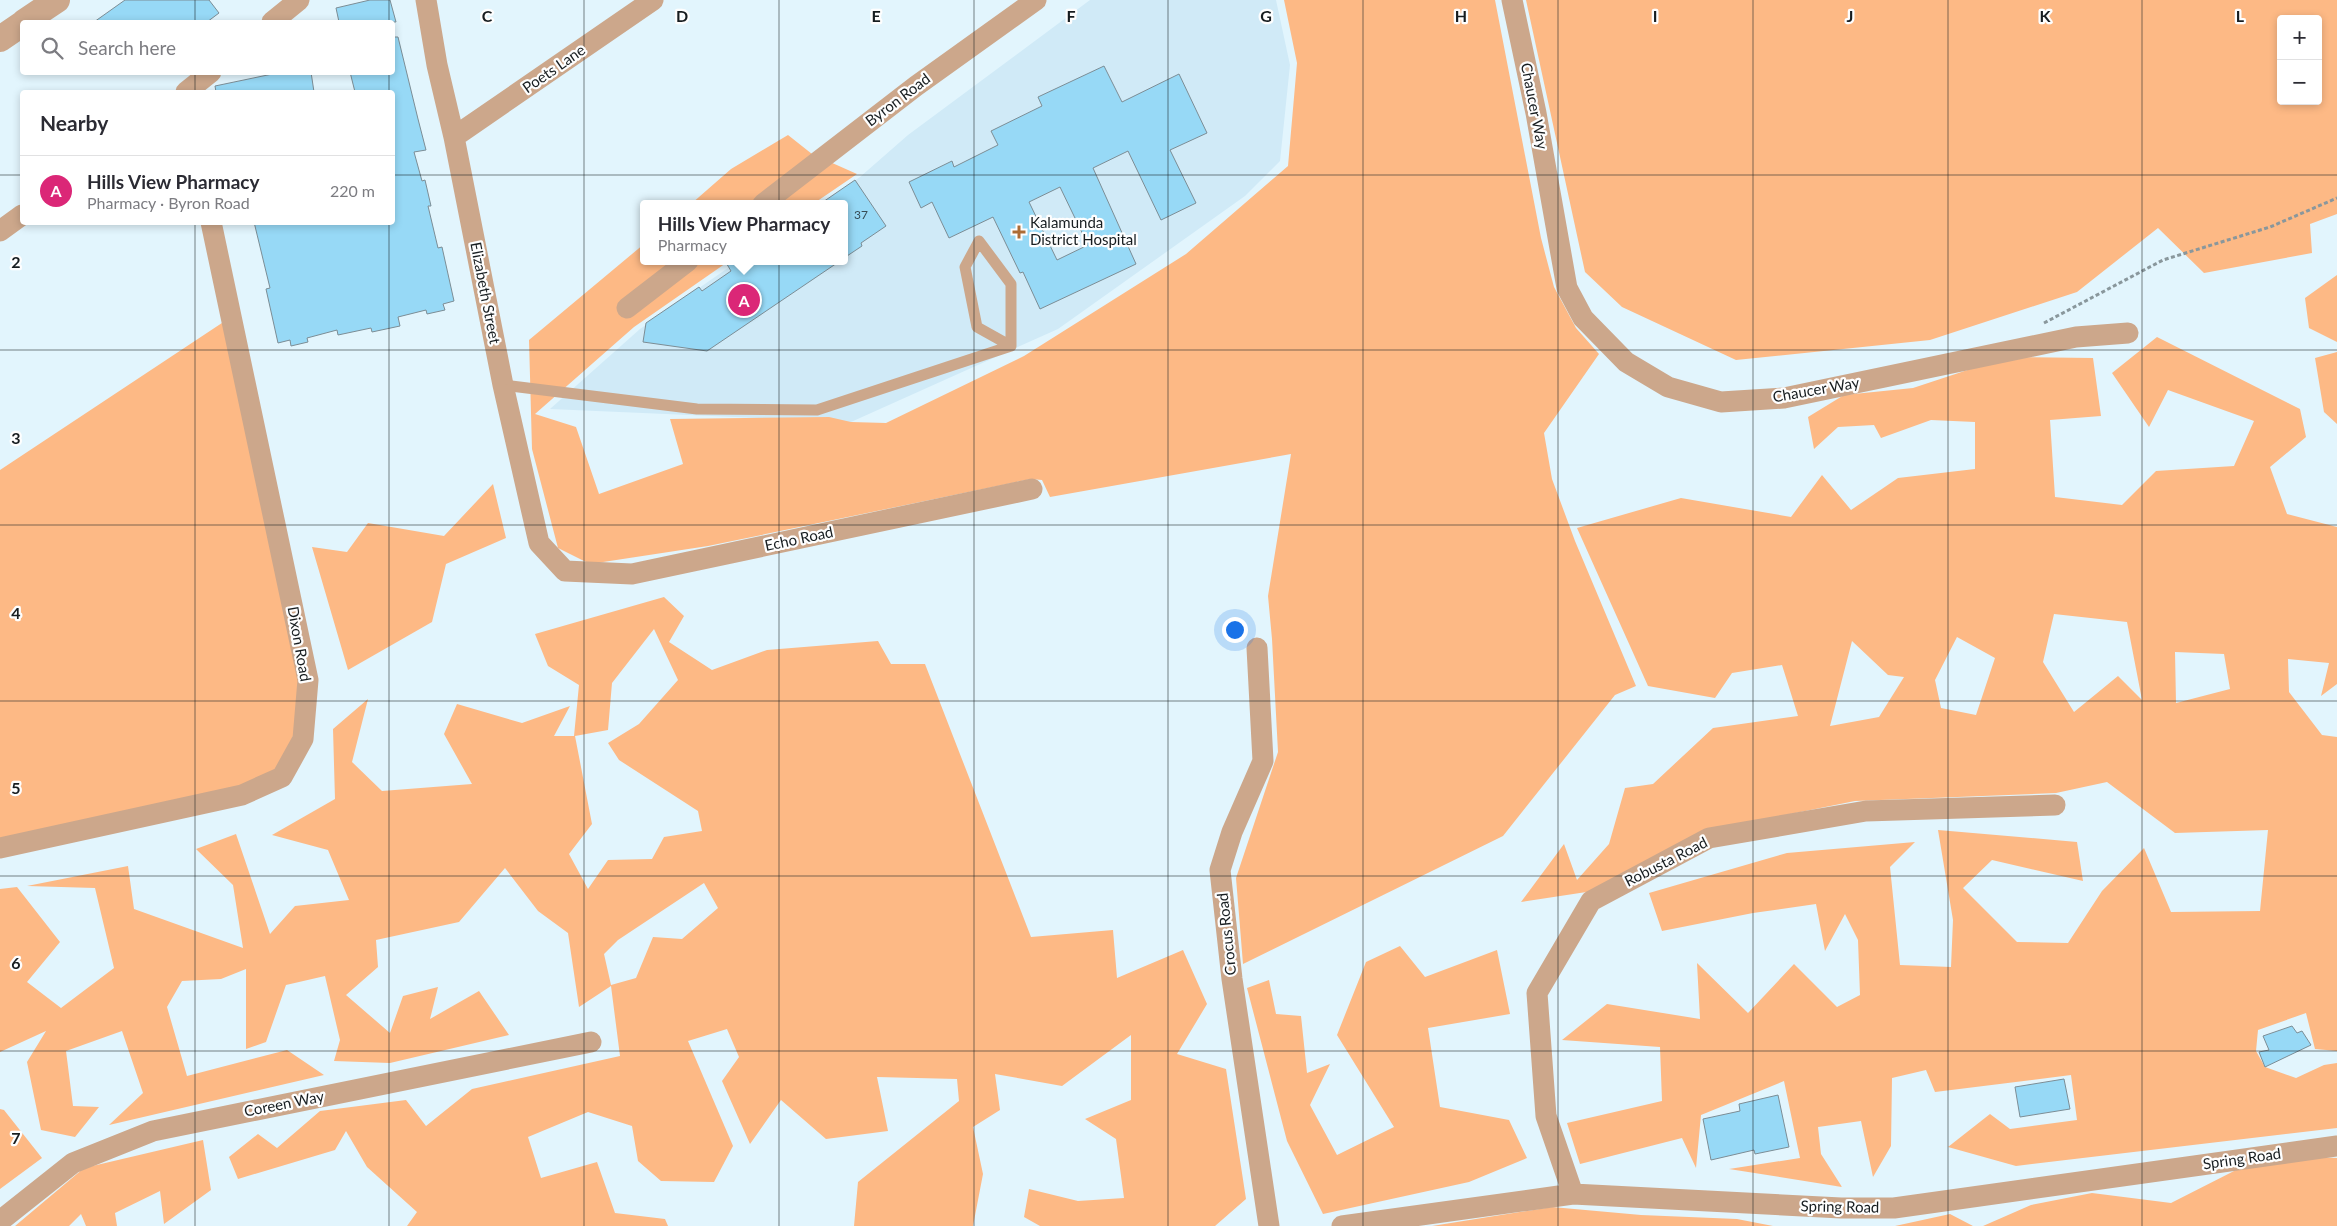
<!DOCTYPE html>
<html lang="en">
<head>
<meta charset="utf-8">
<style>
  :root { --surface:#fff; --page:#f7f7f7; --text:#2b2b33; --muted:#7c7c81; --line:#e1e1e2; --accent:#db2777 }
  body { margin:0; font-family:Lato,sans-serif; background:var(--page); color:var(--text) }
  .controls { position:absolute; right:15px; top:15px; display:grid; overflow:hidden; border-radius:5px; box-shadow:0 2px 8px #0003 }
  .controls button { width:45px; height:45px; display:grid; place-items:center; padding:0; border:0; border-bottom:1px solid var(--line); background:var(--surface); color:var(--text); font:25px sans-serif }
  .you { position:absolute; left:1234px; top:629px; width:18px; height:18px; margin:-12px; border:4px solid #fff; border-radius:50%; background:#1a73e8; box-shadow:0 0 0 8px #1a73e833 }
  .badge { display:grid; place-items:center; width:32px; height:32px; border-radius:50%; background:var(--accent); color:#fff; font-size:16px; font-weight:700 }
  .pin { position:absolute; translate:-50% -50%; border:2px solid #fff; box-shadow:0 1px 5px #0006 }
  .popup { position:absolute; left:640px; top:200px; width:208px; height:65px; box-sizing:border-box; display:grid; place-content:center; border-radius:5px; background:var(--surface); filter:drop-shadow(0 1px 4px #0005); font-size:16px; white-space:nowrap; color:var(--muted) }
  .popup b { font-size:19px; color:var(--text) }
  .popup::after { content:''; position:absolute; left:50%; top:100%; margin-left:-10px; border:10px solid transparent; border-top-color:var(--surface) }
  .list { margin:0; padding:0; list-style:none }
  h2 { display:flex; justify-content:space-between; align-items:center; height:65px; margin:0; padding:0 20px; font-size:21px }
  h2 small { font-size:16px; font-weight:400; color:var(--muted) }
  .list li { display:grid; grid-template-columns:32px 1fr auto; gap:15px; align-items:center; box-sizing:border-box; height:70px; padding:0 20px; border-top:1px solid var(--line) }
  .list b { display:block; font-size:19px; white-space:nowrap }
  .list p { margin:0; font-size:16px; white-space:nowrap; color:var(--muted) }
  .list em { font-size:16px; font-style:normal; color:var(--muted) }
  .icon { flex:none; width:28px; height:28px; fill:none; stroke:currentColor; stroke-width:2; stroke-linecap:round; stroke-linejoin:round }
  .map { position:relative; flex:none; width:2337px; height:1226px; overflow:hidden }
  .search { position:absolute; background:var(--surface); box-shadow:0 2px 8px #0003; left:20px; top:20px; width:375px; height:55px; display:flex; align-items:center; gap:12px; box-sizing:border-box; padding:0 18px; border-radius:5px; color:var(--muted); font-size:19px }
  .panel { position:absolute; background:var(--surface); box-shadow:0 2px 8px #0003; left:20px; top:90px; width:375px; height:135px; border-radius:5px }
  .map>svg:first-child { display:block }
</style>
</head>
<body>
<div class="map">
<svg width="2337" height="1226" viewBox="0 0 2337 1226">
  <rect width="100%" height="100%" fill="#e2f5fd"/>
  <path fill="#d0eaf7" d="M1090 0H1276L1290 65 1280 161 1245 196 1058 329 851 422 550 409 640 329 738 261H844V204H821L860 177 908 135Z"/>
  <path fill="#fdb985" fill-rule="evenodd" d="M1284 0H1495L1541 238 1554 287 1576 328 1599 354 1544 433 1552 479 1575 541 1636 686 1615 695 1503 836 1243 964 1236 878 1278 752 1272 639 1268 596 1291 454 1050 497 1042 480 1031 479 708 546 590 564 558 548 532 449 529 340 644 244V261H729L634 327 535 414 576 427 599 494 683 464 670 419 829 417 851 422 886 423 1024 356 1186 254 1288 166 1297 63Z
    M1526 0H2337V214L2310 224 2312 253 2204 273 2158 228 2077 292 1930 340 1736 360 1622 307 1585 272ZM2281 19H2318V101H2281Z
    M788 135 812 154 857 174 813 204H691L731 169Z
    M2337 275V342L2309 328 2305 298Z
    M231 317 308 680 282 777 0 844V470Z
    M2157 337 2300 409 2306 437 2270 467 2287 514 2337 527V684L2321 696 2329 663 2288 659 2289 692 2322 735 2337 737V1051L2315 1049 2306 1013 2258 1030 2256 1051 2265 1067 2296 1078 2324 1065 2337 1063V1128L2016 1166 1948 1147 1990 1114 2010 1129 2077 1120 2071 1075 1935 1092 1926 1070 1892 1078 1891 1146 1873 1177 1861 1121 1818 1127 1821 1154 1842 1187 1729 1169 1800 1158 1784 1081 1701 1115 1696 1168 1682 1138 1580 1164 1567 1123 1662 1101 1660 1047 1562 1040 1607 1004 1700 1019 1697 963 1748 1013 1794 964 1837 1007 1860 995 1858 940 1845 914 1825 951 1816 904 1753 913 1662 931 1649 893 1787 853 1915 842 1890 867 1900 965 1951 967 1953 920 1938 830 2077 842 2083 881 1992 860 1963 888 2017 942 2068 943 2102 891 2144 848 2171 912 2260 911 2268 830 2175 833 2107 782 2056 793 1855 801 1717 829 1593 891 1521 902 1564 844 1577 880 1609 844 1625 788 1653 784 1713 728 1798 716 1782 665 1732 673 1715 698 1648 686 1577 528 1681 498 1791 517 1822 475 1851 510 1898 478 1975 469V422L1931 420 1881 438 1874 425 1838 427 1814 449 1808 417 1844 395 1913 388 2007 357 2093 358 2101 416 2050 420 2055 497 2122 505 2156 471 2234 466 2254 421 2168 390 2149 427 2112 373ZM2054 614 2127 622 2142 700 2118 676 2074 712 2043 662ZM1957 637 1995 658 1976 715 1941 708 1935 680ZM1852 641 1888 675 1904 677 1879 717 1830 726ZM2175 652 2224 654 2230 689 2176 703Z
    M2337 352V424L2324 412 2315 358Z
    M493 484 506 538 446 564 432 622 348 670 312 547 347 552 368 523 444 536Z
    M664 597 684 616 669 642 712 670 767 650 878 641 891 664H925L1031 937 1113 930 1117 978 1183 950 1207 1004 1177 1054 1226 1069 1246 1199 1215 1226H1040L1024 1217 1029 1189 1078 1201 1124 1198 1116 1139 1085 1119 1131 1100V1035L1062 1086 995 1074 1000 1110 973 1127 983 1174 973 1226H854L858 1182 959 1101 957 1079 877 1077 888 1131 826 1139 781 1100 750 1144 722 1081 739 1057 727 1029 688 1041 733 1146 714 1182 661 1181 638 1161 632 1126 588 1112 528 1137 541 1178 597 1162 615 1213 665 1219 668 1226H407L417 1212 367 1167 346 1131 335 1150 238 1179 229 1157 258 1134 277 1148 320 1111 406 1100 426 1126 472 1089 620 1056 611 986 579 1007 568 933 538 911 505 868 459 922 376 940 378 967 346 995 390 1033 403 996 438 987 430 1019 479 991 509 1035 390 1063 334 1061 340 1040 325 976 286 985 266 1042 246 1049V969L221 979 182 981 167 1007 187 1076 287 1050 324 1075 109 1125 143 1093 122 1031 66 1051 73 1106 99 1107 75 1137 41 1130 27 1062 46 1031 0 1052V889L17 887 60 942 27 982 61 1008 114 968 95 888 27 886 128 866 134 909 243 948 233 885 196 849 236 834 270 934 295 906 349 900 328 850 272 835 335 799 333 729 368 699 352 762 382 791 472 784 444 734 457 704 522 723 570 706 554 736H574L579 685 548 666 535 634ZM654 629 678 680 639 724 608 743 619 760 698 811 702 831 664 837 652 859 608 860 588 889 569 854 592 824 575 736 608 730 612 683ZM704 883 718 908 682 939 653 937 636 978 611 985 604 954 618 940Z
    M1400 946 1425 977 1497 950 1510 1014 1428 1028 1440 1107 1509 1120 1527 1158 1469 1182 1323 1214 1287 1141 1247 988 1269 980 1276 1014 1301 1016 1307 1073 1330 1064 1310 1105 1337 1155 1394 1127 1337 1035 1366 962Z
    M0 1109 4 1110 42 1158 0 1189Z
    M203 1140 211 1190 164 1224 160 1191 115 1213 117 1226H86L81 1214 69 1226H15L84 1168Z
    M2312 1157 2337 1158V1226H1983L2031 1205 2092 1193 2171 1203 2236 1170Z
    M1552 1207 1641 1215 1737 1219 1773 1226H1432Z
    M1950 1214 1973 1226H1895Z"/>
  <path fill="#97d9f6" stroke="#7c8d95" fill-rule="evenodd" d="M125 0H209L219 13 207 22H94Z
    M370 0H390L396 22H339L336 8Z
    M392 37H398L418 119 426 150 414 152 422 181 425 180 431 206H428L438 248 442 247 454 301 443 304 445 310 427 314 426 310 398 317 400 326 372 332 371 328 338 335 337 330 307 338 308 342 291 346 290 340 278 343 266 289 270 288 254 222H392V92H355L350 72H392Z
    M1104 66 1122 102 1179 74 1207 133 1170 150 1196 203 1161 220 1128 151 1093 168 1136 264 1040 309 1023 272 1020 273 993 217 949 238 932 202 921 208 909 182 952 161 954 167 998 145 991 131 1042 106 1038 97ZM1060 187 1088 245 1057 260 1029 202Z
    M282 72H311L314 92H216L215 86Z
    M855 180 886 226 861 243 862 246 844 258V204H820Z
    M725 261H840L707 351 643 342 646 323 699 287 702 291 731 271Z
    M2292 1026 2297 1033 2302 1031 2311 1045 2265 1067 2259 1052 2269 1050 2263 1036Z
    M2064 1079 2070 1109 2020 1117 2015 1087Z
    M1778 1095 1789 1147 1755 1154 1754 1150 1711 1160 1703 1119 1740 1111 1739 1104Z"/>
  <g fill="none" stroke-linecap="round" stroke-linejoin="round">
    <path stroke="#89979c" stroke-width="3" stroke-dasharray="4 2.5" stroke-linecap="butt" d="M2044 323 2163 260 2270 227 2337 198"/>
    <path stroke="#cca78b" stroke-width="11" d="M503 385 697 409 817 410 1011 346V284L979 241 965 267 977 327 1011 346"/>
    <path stroke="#cca78b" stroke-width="21" d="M426 0 437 65 454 137 503 385 539 543 565 571 632 574 1032 489
      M1512 0 1536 113 1567 288 1583 318 1626 362 1668 387 1721 402 1784 398 2076 337 2128 333
      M272 22 299 0
      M186 92 211 72
      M454 137 653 0
      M763 204 916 86 1036 0
      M0 231 22 215
      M627 308 688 261
      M1257 648 1263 761 1232 832 1220 870 1232 979 1269 1226
      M0 848 242 795 282 777 303 739 308 680 211 222
      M1573 1194 1546 1116 1537 993 1591 901 1709 838 1866 811 2055 805
      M0 1221 73 1163 153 1131 591 1042
      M1342 1226 1573 1194 1841 1208H1894L2337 1146"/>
    <path stroke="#cca78b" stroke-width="26" d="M24 22 57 0
      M0 39 22 24"/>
  </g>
  <path fill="none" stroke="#171d20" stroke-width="1" stroke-opacity="0.55" d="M195 0V22M389 0V22M584 0V1226M779 0V1226M974 0V1226M1168 0V1226M1363 0V1226M1558 0V1226M1753 0V1226M1948 0V1226M2142 0V1226M195 72V92M389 72V92M0 175H22M392 175H2337M195 222V1226M389 222V1226M0 350H2337M0 525H2337M0 701H2337M0 876H2337M0 1051H2337"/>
  <path fill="#ad6c36" stroke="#fefefe" stroke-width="2" d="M1016.5 224.5h5v5h5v5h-5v5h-5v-5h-5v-5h5z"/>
  <g text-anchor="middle" stroke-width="4.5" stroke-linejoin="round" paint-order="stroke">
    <g font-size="12" fill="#374c56">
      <text x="861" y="219">37</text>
    </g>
    <g font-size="15" fill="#171d20" stroke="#fefefe">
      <text transform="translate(554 69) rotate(-35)" y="5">Poets Lane</text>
      <text transform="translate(898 100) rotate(-37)" y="5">Byron Road</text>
      <text transform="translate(1534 106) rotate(79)" y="5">Chaucer Way</text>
      <text transform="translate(485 293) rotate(79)" y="5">Elizabeth Street</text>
      <text transform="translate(1816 390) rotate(-10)" y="5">Chaucer Way</text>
      <text transform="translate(799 539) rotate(-12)" y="5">Echo Road</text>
      <text transform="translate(299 644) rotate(80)" y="5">Dixon Road</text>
      <text transform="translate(1666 862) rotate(-27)" y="5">Robusta Road</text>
      <text transform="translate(1227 934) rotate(-96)" y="5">Crocus Road</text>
      <text transform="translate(284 1104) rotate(-11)" y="5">Coreen Way</text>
      <text transform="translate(2242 1159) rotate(-8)" y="5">Spring Road</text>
      <text transform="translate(1840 1207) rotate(1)" y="5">Spring Road</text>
    </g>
    <g font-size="15" fill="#171d20" stroke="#fefefe" text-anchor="start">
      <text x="1030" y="228">Kalamunda<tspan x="1030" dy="17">District Hospital</tspan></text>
    </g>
  </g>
  <g font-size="16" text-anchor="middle" font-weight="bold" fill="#171d20" stroke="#fefefe" stroke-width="4.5" stroke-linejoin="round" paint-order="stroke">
    <text x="487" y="22">C</text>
    <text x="682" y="22">D</text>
    <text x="876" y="22">E</text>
    <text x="1071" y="22">F</text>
    <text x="1266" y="22">G</text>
    <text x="1461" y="22">H</text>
    <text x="1655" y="22">I</text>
    <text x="1850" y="22">J</text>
    <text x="2045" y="22">K</text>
    <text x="2240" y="22">L</text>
    <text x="16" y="268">2</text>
    <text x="16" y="444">3</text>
    <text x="16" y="619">4</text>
    <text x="16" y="794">5</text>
    <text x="16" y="969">6</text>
    <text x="16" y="1144">7</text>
  </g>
</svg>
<div class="controls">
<button>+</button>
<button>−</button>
</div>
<div class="you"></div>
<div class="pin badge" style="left:744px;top:300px">A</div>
<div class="popup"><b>Hills View Pharmacy</b>Pharmacy</div>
<div class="search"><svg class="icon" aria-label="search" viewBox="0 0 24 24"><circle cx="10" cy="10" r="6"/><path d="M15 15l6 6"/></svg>Search here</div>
<section class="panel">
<h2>Nearby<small></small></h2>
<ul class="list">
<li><span class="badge">A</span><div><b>Hills View Pharmacy</b><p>Pharmacy · Byron Road</p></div><em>220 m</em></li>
</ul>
</section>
</div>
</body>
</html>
